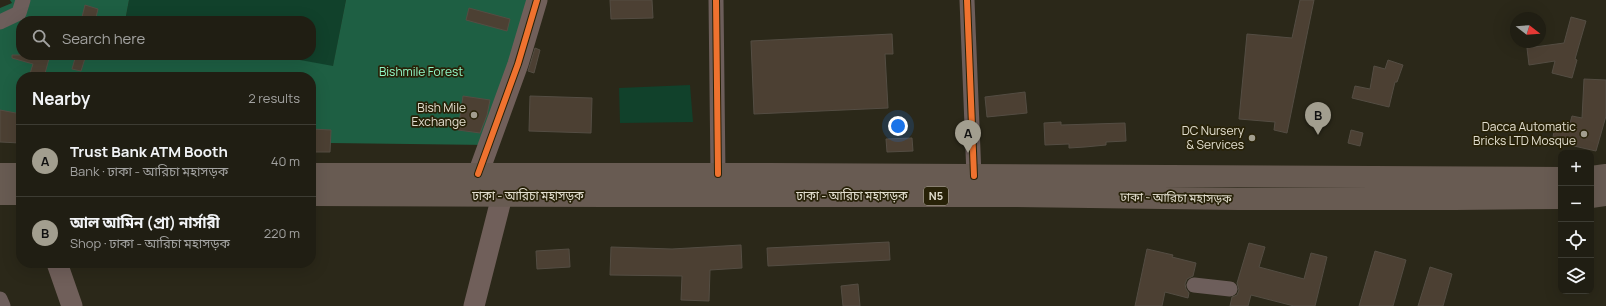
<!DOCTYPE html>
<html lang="en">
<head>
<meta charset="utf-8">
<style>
  :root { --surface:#201e13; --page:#28271c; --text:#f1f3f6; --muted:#a2a2a0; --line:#3d3c33; --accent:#a29e8f }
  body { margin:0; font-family:Manrope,"Noto Sans Bengali",sans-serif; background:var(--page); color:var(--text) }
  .controls { position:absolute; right:12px; bottom:12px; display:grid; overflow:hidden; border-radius:8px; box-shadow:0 4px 16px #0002 }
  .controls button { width:36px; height:36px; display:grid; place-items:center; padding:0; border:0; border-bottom:1px solid var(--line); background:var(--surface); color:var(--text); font:20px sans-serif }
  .compass { position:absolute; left:1510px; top:12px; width:36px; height:36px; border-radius:50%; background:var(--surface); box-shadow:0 4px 16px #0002; rotate:107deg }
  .you { position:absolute; left:898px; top:126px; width:14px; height:14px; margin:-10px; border:3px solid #fff; border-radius:50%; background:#1a73e8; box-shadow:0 0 0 6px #1a73e833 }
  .badge { display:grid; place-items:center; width:26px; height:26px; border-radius:50%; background:var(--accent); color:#111; font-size:13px; font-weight:700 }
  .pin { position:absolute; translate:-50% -33px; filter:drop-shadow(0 1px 2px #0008) }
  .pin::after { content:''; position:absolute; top:21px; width:14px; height:12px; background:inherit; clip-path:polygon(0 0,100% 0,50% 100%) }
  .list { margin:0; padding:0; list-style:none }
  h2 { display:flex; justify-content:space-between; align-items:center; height:52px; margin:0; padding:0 16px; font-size:17px }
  h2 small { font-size:13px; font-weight:400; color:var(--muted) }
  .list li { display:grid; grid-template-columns:26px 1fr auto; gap:12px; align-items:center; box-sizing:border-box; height:72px; padding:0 16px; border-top:1px solid var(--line) }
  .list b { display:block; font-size:15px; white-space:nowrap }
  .list p { margin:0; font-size:13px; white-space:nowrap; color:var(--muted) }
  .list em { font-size:13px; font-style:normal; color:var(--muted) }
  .icon { flex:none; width:22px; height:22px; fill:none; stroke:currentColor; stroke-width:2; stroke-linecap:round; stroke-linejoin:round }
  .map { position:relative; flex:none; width:1606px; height:306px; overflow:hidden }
  .search { position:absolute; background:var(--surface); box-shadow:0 4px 16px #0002; left:16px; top:16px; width:300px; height:44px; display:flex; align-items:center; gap:10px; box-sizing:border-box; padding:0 14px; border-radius:16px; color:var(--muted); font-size:15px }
  .panel { position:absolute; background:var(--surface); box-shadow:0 4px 16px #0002; left:16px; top:72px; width:300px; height:196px; border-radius:16px }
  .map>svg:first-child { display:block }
</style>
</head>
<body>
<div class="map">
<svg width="1606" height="306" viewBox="0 0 1606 306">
  <rect width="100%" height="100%" fill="#2b2819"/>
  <path fill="#11412b" d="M129 0H346L333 67 273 55H311V21H125Z
    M690 85 693 122 620 123 619 88Z"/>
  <path fill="#1e5f43" d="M10 0H129L125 21H21V55H273L333 66 346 0H537L488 145 330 143 311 129V77H21V125H0V8L12 3Z"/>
  <path fill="#4c4033" stroke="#544d43" d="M610 0H652L653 18 611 19Z
    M1300 0H1314L1287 133 1274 130 1275 122 1239 119 1247 34 1292 38Z
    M85 5 98 9 95 21H81Z
    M469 8 510 19 507 31 466 20Z
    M1571 17 1586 21 1575 59 1577 60 1572 78 1552 73 1555 61 1529 65 1527 48 1564 43Z
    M892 34 893 54H885L888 108 754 114 751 41Z
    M535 48 540 50 534 73 528 71Z
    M12 55H50L44 77H29L33 64 12 58Z
    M76 55H86L81 71 72 69Z
    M1388 60 1403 65 1397 82H1395L1389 107 1352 98 1355 86 1370 89 1374 66 1385 69Z
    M1584 79 1606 80V116L1596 151 1552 141 1555 128 1568 131 1572 116 1582 118Z
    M1025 92 1027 113 987 117 985 97Z
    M463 96 490 100 487 115 480 133 458 130Z
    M530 96 592 98 591 133 529 131Z
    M0 110 21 114 20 143 0 142Z
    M1061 122V125L1125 123 1126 141 1106 142V145L1085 147 1069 148V144L1045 145 1044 123Z
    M311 129 331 130 330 152H311Z
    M1351 130 1363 133 1360 146 1348 143Z
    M912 138 913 151 887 152 886 139Z
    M889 242 890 260 768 266 767 248Z
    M1249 243 1265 247 1259 267 1304 279 1311 253 1327 257 1315 306H1294L1251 295 1248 306H1230L1232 297 1237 295 1239 290 1237 283Z
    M741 245 742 268 710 270 709 301 681 300 682 276 610 275 611 247 672 249Z
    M569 249 570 267 537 269 536 251Z
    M1147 249 1173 255 1172 257 1196 263 1193 276 1187 279 1185 284 1186 289 1189 293 1188 298 1165 292 1162 306H1135Z
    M1375 251 1406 260 1393 306H1359Z
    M1430 267 1452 274 1443 306H1418Z
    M858 284 860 306H843L841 286Z"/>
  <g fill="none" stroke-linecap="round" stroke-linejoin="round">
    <path stroke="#6d5e5b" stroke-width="15" d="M716 0 718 174
      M967 0 974 176
      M0 22 19 13 23 0
      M1194 285 1230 289
      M0 299 3 306"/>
    <path stroke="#705f5a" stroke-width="21" d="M478 174 518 64 537 0
      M57 263 72 306
      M474 306 502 196"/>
    <path stroke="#685b52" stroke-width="22" d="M0 174H21
      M311 174H772L1561 178
      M1591 177 1606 175
      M0 194H21
      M311 195 610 196H1015L1237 199H1455L1561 198
      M1591 197 1606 195"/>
    <defs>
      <path id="cycleway" d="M716 0 718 174
        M967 0 974 176
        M478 174 518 64 537 0"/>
    </defs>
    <use href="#cycleway" stroke="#282208" stroke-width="8"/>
    <use href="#cycleway" stroke="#ef722f" stroke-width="6"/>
  </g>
  <g fill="#a29e8f" stroke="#282208" stroke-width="1.5">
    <circle cx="474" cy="115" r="4"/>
    <circle cx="1584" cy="134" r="4"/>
    <circle cx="1252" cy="138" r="4"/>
  </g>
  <g text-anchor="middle" stroke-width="3.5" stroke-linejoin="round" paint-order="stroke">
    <rect fill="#282208" stroke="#aaa693" stroke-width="1" x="924" y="187" width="24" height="18" rx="3"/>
    <g font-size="11" font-weight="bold" fill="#e2decf">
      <text x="936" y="200">N5</text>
    </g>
    <g font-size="12" fill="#91f8c7" stroke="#282208">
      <text x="421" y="76">Bishmile Forest</text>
    </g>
    <g font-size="12" fill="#e2decf" stroke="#282208" text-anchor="end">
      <text x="466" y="112">Bish Mile<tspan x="466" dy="14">Exchange</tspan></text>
      <text x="1576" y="131">Dacca Automatic<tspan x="1576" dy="14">Bricks LTD Mosque</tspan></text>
      <text x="1244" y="135">DC Nursery<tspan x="1244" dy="14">&amp; Services</tspan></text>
    </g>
    <g font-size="12" fill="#e2decf" stroke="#282208">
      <text x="528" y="200">ঢাকা - আরিচা মহাসড়ক</text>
      <text x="852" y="200">ঢাকা - আরিচা মহাসড়ক</text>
      <text transform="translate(1176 198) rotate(1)" y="4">ঢাকা - আরিচা মহাসড়ক</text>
    </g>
  </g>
</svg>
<div class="controls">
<button>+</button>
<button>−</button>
<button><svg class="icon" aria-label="locate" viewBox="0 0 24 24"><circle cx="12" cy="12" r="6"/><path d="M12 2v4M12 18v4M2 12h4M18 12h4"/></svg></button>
<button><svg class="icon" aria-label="layers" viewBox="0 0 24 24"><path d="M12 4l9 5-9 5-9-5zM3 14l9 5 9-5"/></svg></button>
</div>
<svg class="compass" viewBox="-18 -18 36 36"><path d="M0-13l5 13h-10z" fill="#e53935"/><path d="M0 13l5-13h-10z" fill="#a2a2a0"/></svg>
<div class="you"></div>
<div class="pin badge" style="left:968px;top:153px">A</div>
<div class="pin badge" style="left:1318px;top:135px">B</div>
<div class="search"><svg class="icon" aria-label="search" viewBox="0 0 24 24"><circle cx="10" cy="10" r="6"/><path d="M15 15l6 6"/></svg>Search here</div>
<section class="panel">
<h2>Nearby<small>2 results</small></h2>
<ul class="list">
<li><span class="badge">A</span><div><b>Trust Bank ATM Booth</b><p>Bank · ঢাকা - আরিচা মহাসড়ক</p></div><em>40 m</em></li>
<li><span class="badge">B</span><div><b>আল আমিন (প্রা) নার্সারী</b><p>Shop · ঢাকা - আরিচা মহাসড়ক</p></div><em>220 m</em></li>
</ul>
</section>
</div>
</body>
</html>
